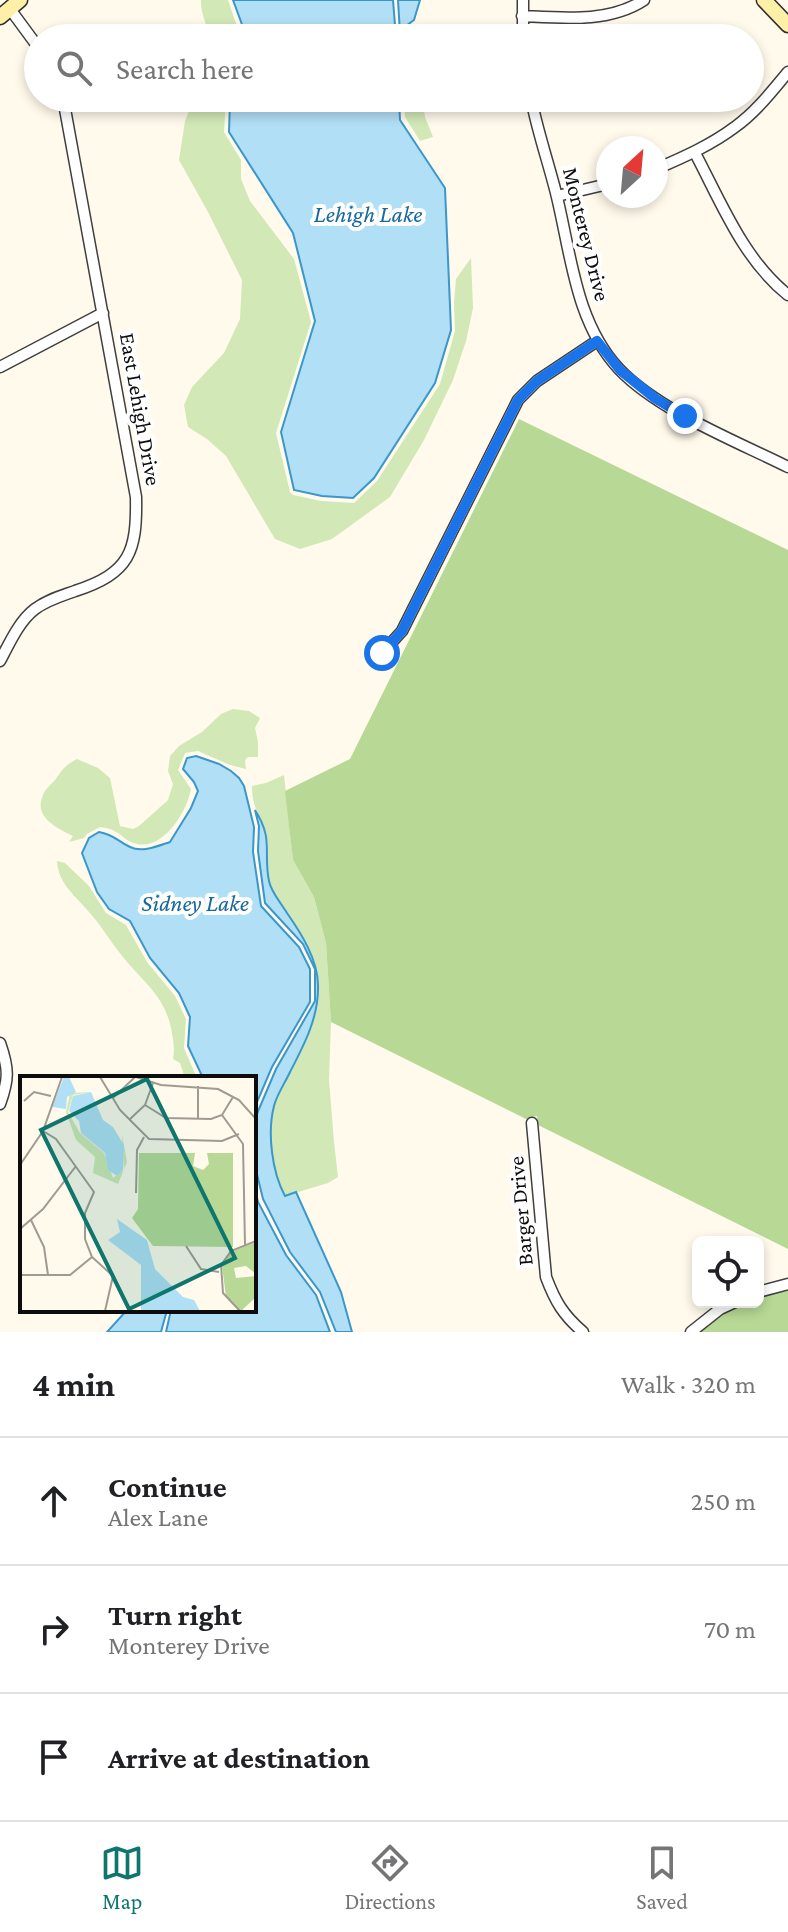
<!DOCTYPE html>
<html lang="en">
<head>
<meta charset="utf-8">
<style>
  :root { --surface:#fff; --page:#f6f6f6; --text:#202124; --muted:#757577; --line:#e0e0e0; --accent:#0f766e }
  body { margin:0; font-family:"Crimson Pro",serif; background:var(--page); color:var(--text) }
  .controls { position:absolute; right:24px; bottom:24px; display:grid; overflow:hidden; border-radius:12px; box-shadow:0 4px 12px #0003 }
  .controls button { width:72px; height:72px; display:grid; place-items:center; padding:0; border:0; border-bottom:2px solid var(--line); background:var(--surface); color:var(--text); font:40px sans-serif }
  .compass { position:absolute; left:596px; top:136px; width:72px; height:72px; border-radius:50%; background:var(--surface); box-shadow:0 4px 12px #0003; rotate:26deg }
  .stop { position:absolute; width:24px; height:24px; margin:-18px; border:6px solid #1a73e8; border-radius:50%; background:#fff }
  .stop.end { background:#1a73e8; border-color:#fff; box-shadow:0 2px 8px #0008 }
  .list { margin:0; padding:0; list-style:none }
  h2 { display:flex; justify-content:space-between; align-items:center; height:104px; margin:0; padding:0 32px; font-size:34px }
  h2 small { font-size:26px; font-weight:400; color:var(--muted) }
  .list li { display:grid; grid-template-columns:52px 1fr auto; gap:24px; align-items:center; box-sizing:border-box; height:128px; padding:0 32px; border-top:2px solid var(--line) }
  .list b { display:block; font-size:30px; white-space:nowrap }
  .list p { margin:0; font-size:26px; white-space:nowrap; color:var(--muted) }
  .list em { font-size:26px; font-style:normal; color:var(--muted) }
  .icon { flex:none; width:44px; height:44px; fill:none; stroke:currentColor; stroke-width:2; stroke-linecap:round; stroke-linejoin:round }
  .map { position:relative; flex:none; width:788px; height:1332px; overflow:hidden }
  .search { position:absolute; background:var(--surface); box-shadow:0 4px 12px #0003; left:24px; right:24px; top:24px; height:88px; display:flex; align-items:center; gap:20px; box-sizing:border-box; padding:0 28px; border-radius:44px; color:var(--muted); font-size:30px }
  .sheet { height:488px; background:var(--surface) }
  nav { display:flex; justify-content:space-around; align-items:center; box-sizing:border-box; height:112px; border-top:2px solid var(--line); background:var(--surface); font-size:22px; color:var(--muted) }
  nav a { display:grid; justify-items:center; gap:4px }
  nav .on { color:var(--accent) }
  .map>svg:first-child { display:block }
</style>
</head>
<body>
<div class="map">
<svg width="788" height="1332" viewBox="0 0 788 1332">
  <rect width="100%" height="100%" fill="#fffaeb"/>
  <path fill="#d2e8b6" d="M201 0H228L241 38H208C208 25 200 13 201 0Z
    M194 98H227L226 101 224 132 241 160V179L250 201 294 259 311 322 276 433 290 492 293 495 321 501 354 503 377 481 440 384 455 331 454 303 456 279 471 258 473 308 466 341 453 380 424 440 390 497 332 539 300 549 275 539 226 456 207 439 188 427 184 405 192 387 224 353 240 319 242 280 208 212 179 160 185 121Z
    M404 98H422L425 117 433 137 420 141 405 117Z
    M233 709 249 711 260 718 255 728 258 742V757H248L245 760 246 769 230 765 198 751 185 753 178 770 191 789C187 812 162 853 134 843 128 842 123 836 118 833 112 829 107 828 100 827L87 834 84 838 69 842 73 836C57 828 33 817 43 795 45 789 51 785 55 780 63 769 64 766 77 759L98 768 110 778 120 826 133 829 139 826 168 800 173 784 168 771 170 756 179 746 202 732 221 714Z
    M284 775 293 860 314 897 326 943 331 1020 329 1080 334 1142 338 1177 328 1183 285 1196C272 1172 267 1134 274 1106 278 1093 286 1080 293 1067 304 1046 308 1033 313 1010 315 1002 318 994 318 986 319 948 286 919 272 887 265 873 270 854 267 838 263 817 252 811 252 786L266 783Z
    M57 861 65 863 89 886 106 913 126 925 147 962 175 996 186 1019 184 1048 197 1078H185L180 1063 173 1059C175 1048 173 1039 171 1028 164 995 143 982 123 957 111 943 102 926 89 912 76 896 58 884 57 861Z"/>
  <path fill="#b7d995" d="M519 419 788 550V1249L538 1125 537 1116 526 1119 331 1022 326 943 314 897 293 860 285 791 350 759Z
    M788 1290V1332H700C717 1319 735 1302 758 1302V1298Z"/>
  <path fill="#b1dff5" stroke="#3997cc" stroke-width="2" d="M233 0H393L396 38H247Z
    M398 0H420L414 20 402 29 400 33Z
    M235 98H399L400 120 445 188 451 330 435 383 374 478 353 498 322 496 294 490 281 432 315 321 293 233 229 132 230 102Z
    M196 756 219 764 231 771 239 778 244 786 254 827 253 852 261 906 299 947 310 969V1002L272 1067 254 1109V1078H203L188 1046 190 1017 179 993 150 958 130 921 109 909 97 892 82 853 89 838 99 832C115 835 117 841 130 847 142 853 158 846 170 842L191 808 198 791 194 782 183 769 187 758Z
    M255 810C274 840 263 851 269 881 271 892 281 903 287 913 301 933 318 960 318 985 319 1017 304 1045 290 1072 285 1083 277 1094 274 1106 267 1133 272 1172 285 1196L296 1192 341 1292 352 1332H336L320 1292 290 1252 263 1199 254 1162 256 1116 276 1069 315 1001V969L303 944 265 903 258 851 259 826Z
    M254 1184 258 1202 286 1255 316 1295 330 1332H166L171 1310H254Z
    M127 1310H167L161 1332H107Z"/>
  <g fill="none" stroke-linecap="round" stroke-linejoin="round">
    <defs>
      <path id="street" d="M10 9 38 47
        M522 16C563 18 609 23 644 0
        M523 38V0
        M531 98C537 130 548 161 556 193 571 253 575 322 619 369 659 411 736 441 788 467
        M695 153C721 202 743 259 788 295
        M656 169C684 157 711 145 735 127 756 112 772 91 788 72
        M557 196 608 184
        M0 367 103 313
        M382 653 402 631 518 400 537 381 597 341
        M0 661C9 644 19 621 35 609 47 600 61 596 75 591 130 573 137 552 136 497L63 98
        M0 1043C9 1069 9 1079 0 1104
        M532 1123 546 1277C555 1301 563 1315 583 1332
        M758 1292 788 1284
        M691 1332 720 1309 735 1302"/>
      <path id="secondary" d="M764 0 788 25
        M0 17 20 0"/>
    </defs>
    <use href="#street" stroke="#3f3f3f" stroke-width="13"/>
    <use href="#secondary" stroke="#2e2e2e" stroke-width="17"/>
    <use href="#street" stroke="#fff" stroke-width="10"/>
    <use href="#secondary" stroke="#fef1a7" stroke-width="14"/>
  </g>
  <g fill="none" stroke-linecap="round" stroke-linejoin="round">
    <path stroke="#1a73e8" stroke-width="10" d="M382 653 402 631 518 400 537 381 597 341 620 370 656 399 685 416"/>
  </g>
  <g text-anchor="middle" stroke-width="8" stroke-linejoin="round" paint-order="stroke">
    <g font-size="22" fill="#0c0c0c" stroke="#fff">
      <text transform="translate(587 234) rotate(76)" y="8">Monterey Drive</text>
      <text transform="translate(141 409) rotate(80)" y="8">East Lehigh Drive</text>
      <text transform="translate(520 1211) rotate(-95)" y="8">Barger Drive</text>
    </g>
    <g font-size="24" font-style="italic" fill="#17689c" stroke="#fff">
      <text x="368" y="222">Lehigh Lake</text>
      <text x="195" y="911">Sidney Lake</text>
    </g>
  </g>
  <g transform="translate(20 1076)">
    <rect width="236" height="236" fill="#fffaeb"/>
    <path d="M71 16 53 19 48 36 60 57 84 77 93 102 104 94 102 58 107 86 98 108 73 97 75 81 56 64 46 36 50 17Z" fill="#d2e8b6"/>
    <path d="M119 77H175L173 90 183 94 189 88 187 77H213V171L133 170 112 142 118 133ZM236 166V198L226 190 214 192 216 202 236 200V221L221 235 206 221 202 189 211 176Z" fill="#b7d995"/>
    <path d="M44 1H49L56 16 47 21 46 33 32 31ZM71 16 83 44 93 51 104 69 103 94 97 100 88 94 85 77 61 57 59 45 49 35 53 20ZM97 143 127 164 135 193 163 221 174 224 180 235H121V189L88 164 100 156Z" fill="#b1dff5"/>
    <path fill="none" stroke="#9e9b92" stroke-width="2" d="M80 1 100 34 129 63 202 65 219 58M116 1 141 9 198 13 219 24 236 43M93 22 115 1M4 25 14 16 31 20M125 29 146 42 191 43 202 39 213 21M202 39 223 68 225 169M178 43V10M109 44 125 29 133 7M23 55 36 63 74 116 65 137V163L72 181 93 200 85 235M0 89 23 55 42 1M116 117 117 74 124 61M11 144 24 171 28 199M0 153 23 133 56 90M166 170 181 193 199 196M0 199H50L72 181M220 235 203 217 201 189 211 175 236 165"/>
    <path fill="#0f766e" fill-opacity="0.15" stroke="#0f766e" stroke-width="4" d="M127 3 215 182 109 233 21 54Z"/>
    <rect width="236" height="236" fill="none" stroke="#0c0c0c" stroke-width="4"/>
  </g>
</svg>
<div class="controls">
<button><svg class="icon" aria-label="locate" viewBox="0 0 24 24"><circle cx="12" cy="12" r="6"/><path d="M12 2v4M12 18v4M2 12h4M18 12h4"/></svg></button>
</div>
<svg class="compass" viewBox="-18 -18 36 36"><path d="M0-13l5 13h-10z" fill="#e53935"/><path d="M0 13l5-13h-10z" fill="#757577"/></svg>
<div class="stop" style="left:382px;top:653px"></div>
<div class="stop end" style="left:685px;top:416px"></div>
<div class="search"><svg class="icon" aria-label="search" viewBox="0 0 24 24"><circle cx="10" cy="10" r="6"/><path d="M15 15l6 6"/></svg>Search here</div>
</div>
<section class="sheet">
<h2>4 min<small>Walk · 320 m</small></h2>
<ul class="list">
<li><svg class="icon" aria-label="ahead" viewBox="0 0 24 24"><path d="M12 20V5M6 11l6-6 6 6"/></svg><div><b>Continue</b><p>Alex Lane</p></div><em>250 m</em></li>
<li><svg class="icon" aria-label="right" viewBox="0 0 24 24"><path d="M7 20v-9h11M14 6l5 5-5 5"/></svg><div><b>Turn right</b><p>Monterey Drive</p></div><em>70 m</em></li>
<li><svg class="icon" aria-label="arrive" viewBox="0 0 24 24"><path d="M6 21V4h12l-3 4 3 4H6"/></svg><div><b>Arrive at destination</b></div></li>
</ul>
</section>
<nav>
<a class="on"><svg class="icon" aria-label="map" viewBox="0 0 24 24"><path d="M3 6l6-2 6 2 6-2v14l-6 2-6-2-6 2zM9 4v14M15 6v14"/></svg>Map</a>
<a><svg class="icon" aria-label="directions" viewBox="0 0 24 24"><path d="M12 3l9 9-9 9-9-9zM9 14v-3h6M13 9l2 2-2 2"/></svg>Directions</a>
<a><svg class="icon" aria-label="saved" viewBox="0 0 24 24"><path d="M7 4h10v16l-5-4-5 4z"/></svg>Saved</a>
</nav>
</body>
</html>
